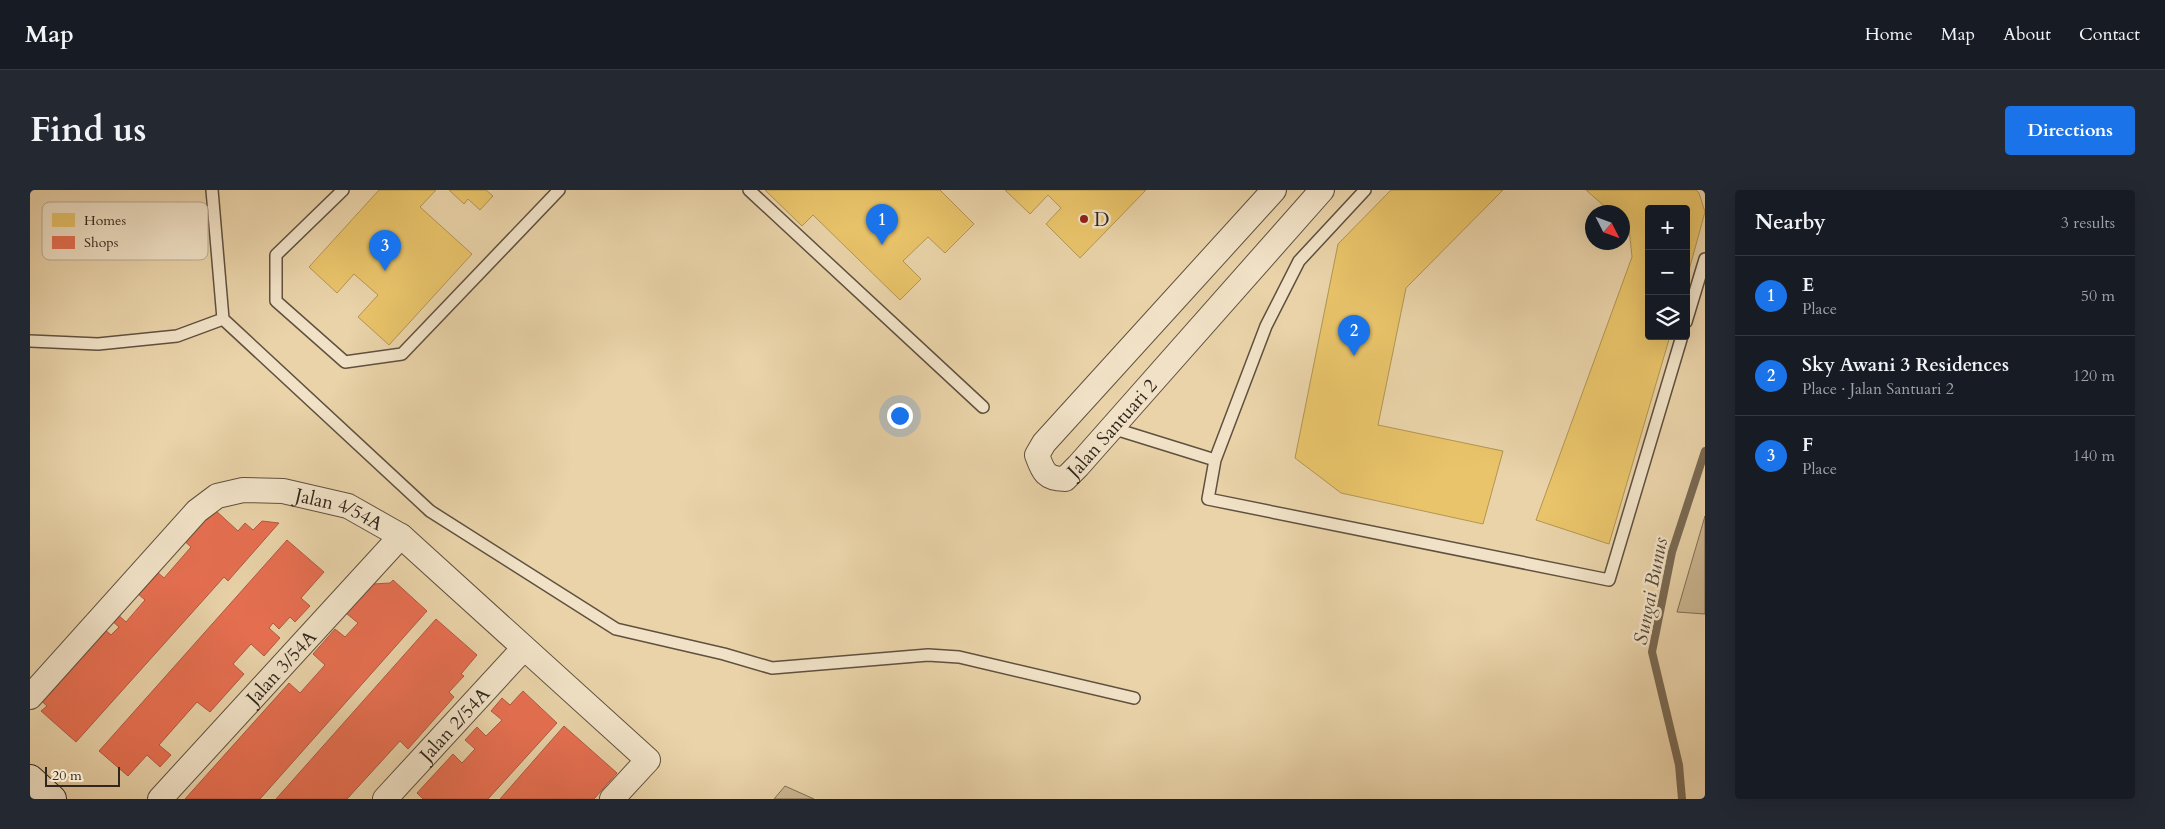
<!DOCTYPE html>
<html lang="en">
<head>
<meta charset="utf-8">
<style>
  :root { --surface:#171b24; --page:#242831; --text:#f1f3f6; --muted:#9ea1a6; --line:#363941; --accent:#1a73e8 }
  body { margin:0; font-family:Cardo,serif; background:var(--page); color:var(--text) }
  .controls { position:absolute; right:15px; top:15px; display:grid; overflow:hidden; border-radius:5px; box-shadow:0 5px 20px #0002 }
  .controls button { width:45px; height:45px; display:grid; place-items:center; padding:0; border:0; border-bottom:1px solid var(--line); background:var(--surface); color:var(--text); font:25px sans-serif }
  .compass { position:absolute; left:1555px; top:15px; width:45px; height:45px; border-radius:50%; background:var(--surface); box-shadow:0 5px 20px #0002; rotate:132deg }
  .scale { position:absolute; left:15px; bottom:12px; width:75px; box-sizing:border-box; padding-left:5px; border:2px solid #31261c; border-top:0; font-size:14px; line-height:18px; white-space:nowrap; color:#31261c; -webkit-text-stroke:4px #f1e2c7; paint-order:stroke }
  .you { position:absolute; left:869px; top:225px; width:18px; height:18px; margin:-12px; border:4px solid #fff; border-radius:50%; background:#1a73e8; box-shadow:0 0 0 8px #1a73e833 }
  .badge { display:grid; place-items:center; width:32px; height:32px; border-radius:50%; background:var(--accent); color:#fff; font-size:16px; font-weight:700 }
  .pin { position:absolute; translate:-50% -41px; filter:drop-shadow(0 1px 2px #0008) }
  .pin::after { content:''; position:absolute; top:26px; width:18px; height:15px; background:inherit; clip-path:polygon(0 0,100% 0,50% 100%) }
  .list { margin:0; padding:0; list-style:none }
  h2 { display:flex; justify-content:space-between; align-items:center; height:65px; margin:0; padding:0 20px; font-size:21px }
  h2 small { font-size:16px; font-weight:400; color:var(--muted) }
  .list li { display:grid; grid-template-columns:32px 1fr auto; gap:15px; align-items:center; box-sizing:border-box; height:80px; padding:0 20px; border-top:1px solid var(--line) }
  .list b { display:block; font-size:19px; white-space:nowrap }
  .list p { margin:0; font-size:16px; white-space:nowrap; color:var(--muted) }
  .list em { font-size:16px; font-style:normal; color:var(--muted) }
  .icon { flex:none; width:28px; height:28px; fill:none; stroke:currentColor; stroke-width:2; stroke-linecap:round; stroke-linejoin:round }
  .map { position:relative; flex:none; width:1675px; height:609px; overflow:hidden; border-radius:5px }
  header { display:flex; align-items:center; gap:30px; box-sizing:border-box; height:70px; padding:0 25px; background:var(--surface); border-bottom:1px solid var(--line) }
  header strong { font-size:24px }
  nav { display:flex; gap:28px; margin-inline-start:auto; font-size:18px }
  .intro { display:flex; align-items:center; justify-content:space-between; box-sizing:border-box; height:120px; padding:0 30px }
  h1 { margin:0; font-size:35px }
  .button { padding:12px 22px; border-radius:5px; background:var(--accent); color:#fff; font-size:18px; font-weight:700 }
  main { display:flex; gap:30px; padding:0 30px }
  aside { flex:1; background:var(--surface); border-radius:5px; box-shadow:0 5px 20px #0002 }
  .map>svg:first-child { display:block }
</style>
</head>
<body>
<header>
<strong>Map</strong>
<nav><a>Home</a><a>Map</a><a>About</a><a>Contact</a></nav>
</header>
<div class="intro"><h1>Find us</h1><a class="button">Directions</a></div>
<main>
<div class="map">
<svg width="1675" height="609" viewBox="0 0 1675 609">
  <rect width="100%" height="100%" fill="#ead3a9"/>
  <filter id="stains"><feTurbulence type="fractalNoise" baseFrequency=".004" numOctaves="4"/><feColorMatrix values="0 0 0 0 .2 0 0 0 0 .09 0 0 0 0 .02 0 0 0 .5 -.17"/></filter>
  <radialGradient id="worn" r=".72"><stop offset=".6" stop-color="#630" stop-opacity="0"/><stop offset="1" stop-color="#630" stop-opacity=".3"/></radialGradient>
  <path fill="#cbb691" stroke="#7e6e56" d="M1675 326V424L1647 422Z
    M755 596 784 609H744Z"/>
  <path fill="#e9c46a" stroke="#b29553" d="M349 0H406L390 17 442 64 359 155 328 127 348 105 324 84 307 103 279 77Z
    M419 0H456L463 6 450 20 438 9 434 14Z
    M735 0H910L944 34 915 63 898 47 873 71 891 89 870 110 783 25 772 36Z
    M975 0H1116L1050 68 1016 34 1031 18 1018 5 1000 24Z
    M1361 0H1473L1376 98 1348 235 1473 261 1453 334 1311 303 1265 268 1308 54Z
    M1556 0H1666L1669 3 1675 22 1656 91V19H1619V146H1640L1579 354 1506 330 1602 67 1599 38 1592 32V22H1581Z"/>
  <path fill="#e76f51" stroke="#b05941" d="M184 319 208 341 215 333 223 340 232 331 249 333 198 391 194 387 46 552 11 521 17 516 8 508 72 437 81 445 89 437 81 430 86 423 96 432 115 410 107 403 126 381 134 388 161 357 151 348Z
    M257 350 294 382 271 408 280 416 265 432 260 427 249 439 243 433 239 438 250 448 234 466 221 454 203 474 214 484 180 522 167 512 129 555 141 565 130 577 117 565 98 586 69 561Z
    M363 390 397 421 230 609H155L259 493 270 503 295 475 283 464 305 439 315 447 328 433 316 423 343 394 360 393Z
    M406 429 447 465 431 484 434 486 419 502 424 507 378 559 370 551 317 609H246Z
    M493 501 527 533 458 609H393L387 603 423 564 432 573 445 559 435 550 447 537 456 546 472 530 461 521 472 508 480 515Z
    M534 536 587 583 564 609H470Z"/>
  <g fill="none" stroke-linecap="round" stroke-linejoin="round">
    <path stroke="#7a6a54" stroke-width="8" d="M1652 609 1649 575 1622 462 1642 362 1675 261"/>
    <defs>
      <path id="lane" d="M182 0 193 129 400 321 586 439 694 464 742 478 898 465 929 467 1104 508
        M313 0 246 65V111L315 172 372 164 529 0
        M719 0 953 217
        M1335 0 1269 71 1236 136 1185 270 1178 309 1579 390 1652 146
        M1656 132 1675 69
        M0 151 68 154 147 146 193 129
        M1082 238 1185 270"/>
      <g id="street">
        <path id="s1" d="M1244 0 1014 253 1007 265C1013 282 1016 289 1035 289L1048 276 1292 0"/>
        <path id="s2" d="M0 507 167 321 187 306 213 300 253 301 318 316 371 346 618 570 582 609"/>
        <path id="s3" d="M130 609 371 346"/>
        <path id="s4" d="M355 609 494 458"/>
      </g>
      <path id="secondary" d="M0 589 22 609"/>
    </defs>
    <use href="#lane" stroke="#5f513f" stroke-width="14"/>
    <use href="#street" stroke="#5f513f" stroke-width="26"/>
    <use href="#secondary" stroke="#31261c" stroke-width="30"/>
    <use href="#lane" stroke="#f1e2c7" stroke-width="11"/>
    <use href="#street" stroke="#f1e2c7" stroke-width="24"/>
    <use href="#secondary" stroke="#f1e2c7" stroke-width="28"/>
  </g>
  <circle fill="#8f2418" stroke="#f1e2c7" stroke-width="2" cx="1054" cy="29" r="5"/>
  <g text-anchor="middle" stroke-width="5" stroke-linejoin="round" paint-order="stroke">
    <g font-size="19" fill="#31261c" stroke="#f1e2c7" text-anchor="start">
      <text x="1064" y="36">D</text>
    </g>
    <g font-size="19" fill="#31261c" stroke="#f1e2c7">
      <text dy="7" stroke="none"><textPath href="#s1" startOffset="466">Jalan Santuari 2</textPath></text>
      <text dy="7" stroke="none"><textPath href="#s2" startOffset="401">Jalan 4/54A</textPath></text>
      <text dy="7" stroke="none"><textPath href="#s3" startOffset="179">Jalan 3/54A</textPath></text>
      <text dy="7" stroke="none"><textPath href="#s4" startOffset="102">Jalan 2/54A</textPath></text>
    </g>
    <g font-size="20" font-style="italic" fill="#564838" stroke="#f1e2c7">
      <text transform="translate(1620 401) rotate(-79)" y="7">Sungai Bunus</text>
    </g>
  </g>
  <rect x="12" y="12" width="166" height="58" rx="8" fill="#f1e2c7" stroke="#b7aa94" stroke-width="1"/>
  <rect x="22" y="23" width="23" height="14" fill="#e9c46a"/>
  <rect x="22" y="46" width="23" height="13" fill="#e76f51"/>
  <g font-size="14" fill="#31261c">
    <text x="54" y="35">Homes</text>
    <text x="54" y="57">Shops</text>
  </g>
  <rect width="100%" height="100%" filter="url(#stains)"/>
  <rect width="100%" height="100%" fill="url(#worn)"/>
</svg>
<div class="controls">
<button>+</button>
<button>−</button>
<button><svg class="icon" aria-label="layers" viewBox="0 0 24 24"><path d="M12 4l9 5-9 5-9-5zM3 14l9 5 9-5"/></svg></button>
</div>
<svg class="compass" viewBox="-18 -18 36 36"><path d="M0-13l5 13h-10z" fill="#e53935"/><path d="M0 13l5-13h-10z" fill="#9ea1a6"/></svg>
<div class="scale">20 m</div>
<div class="you"></div>
<div class="pin badge" style="left:852px;top:55px">1</div>
<div class="pin badge" style="left:1324px;top:166px">2</div>
<div class="pin badge" style="left:355px;top:81px">3</div>
</div>
<aside>
<h2>Nearby<small>3 results</small></h2>
<ul class="list">
<li><span class="badge">1</span><div><b>E</b><p>Place</p></div><em>50 m</em></li>
<li><span class="badge">2</span><div><b>Sky Awani 3 Residences</b><p>Place · Jalan Santuari 2</p></div><em>120 m</em></li>
<li><span class="badge">3</span><div><b>F</b><p>Place</p></div><em>140 m</em></li>
</ul>
</aside>
</main>
</body>
</html>
